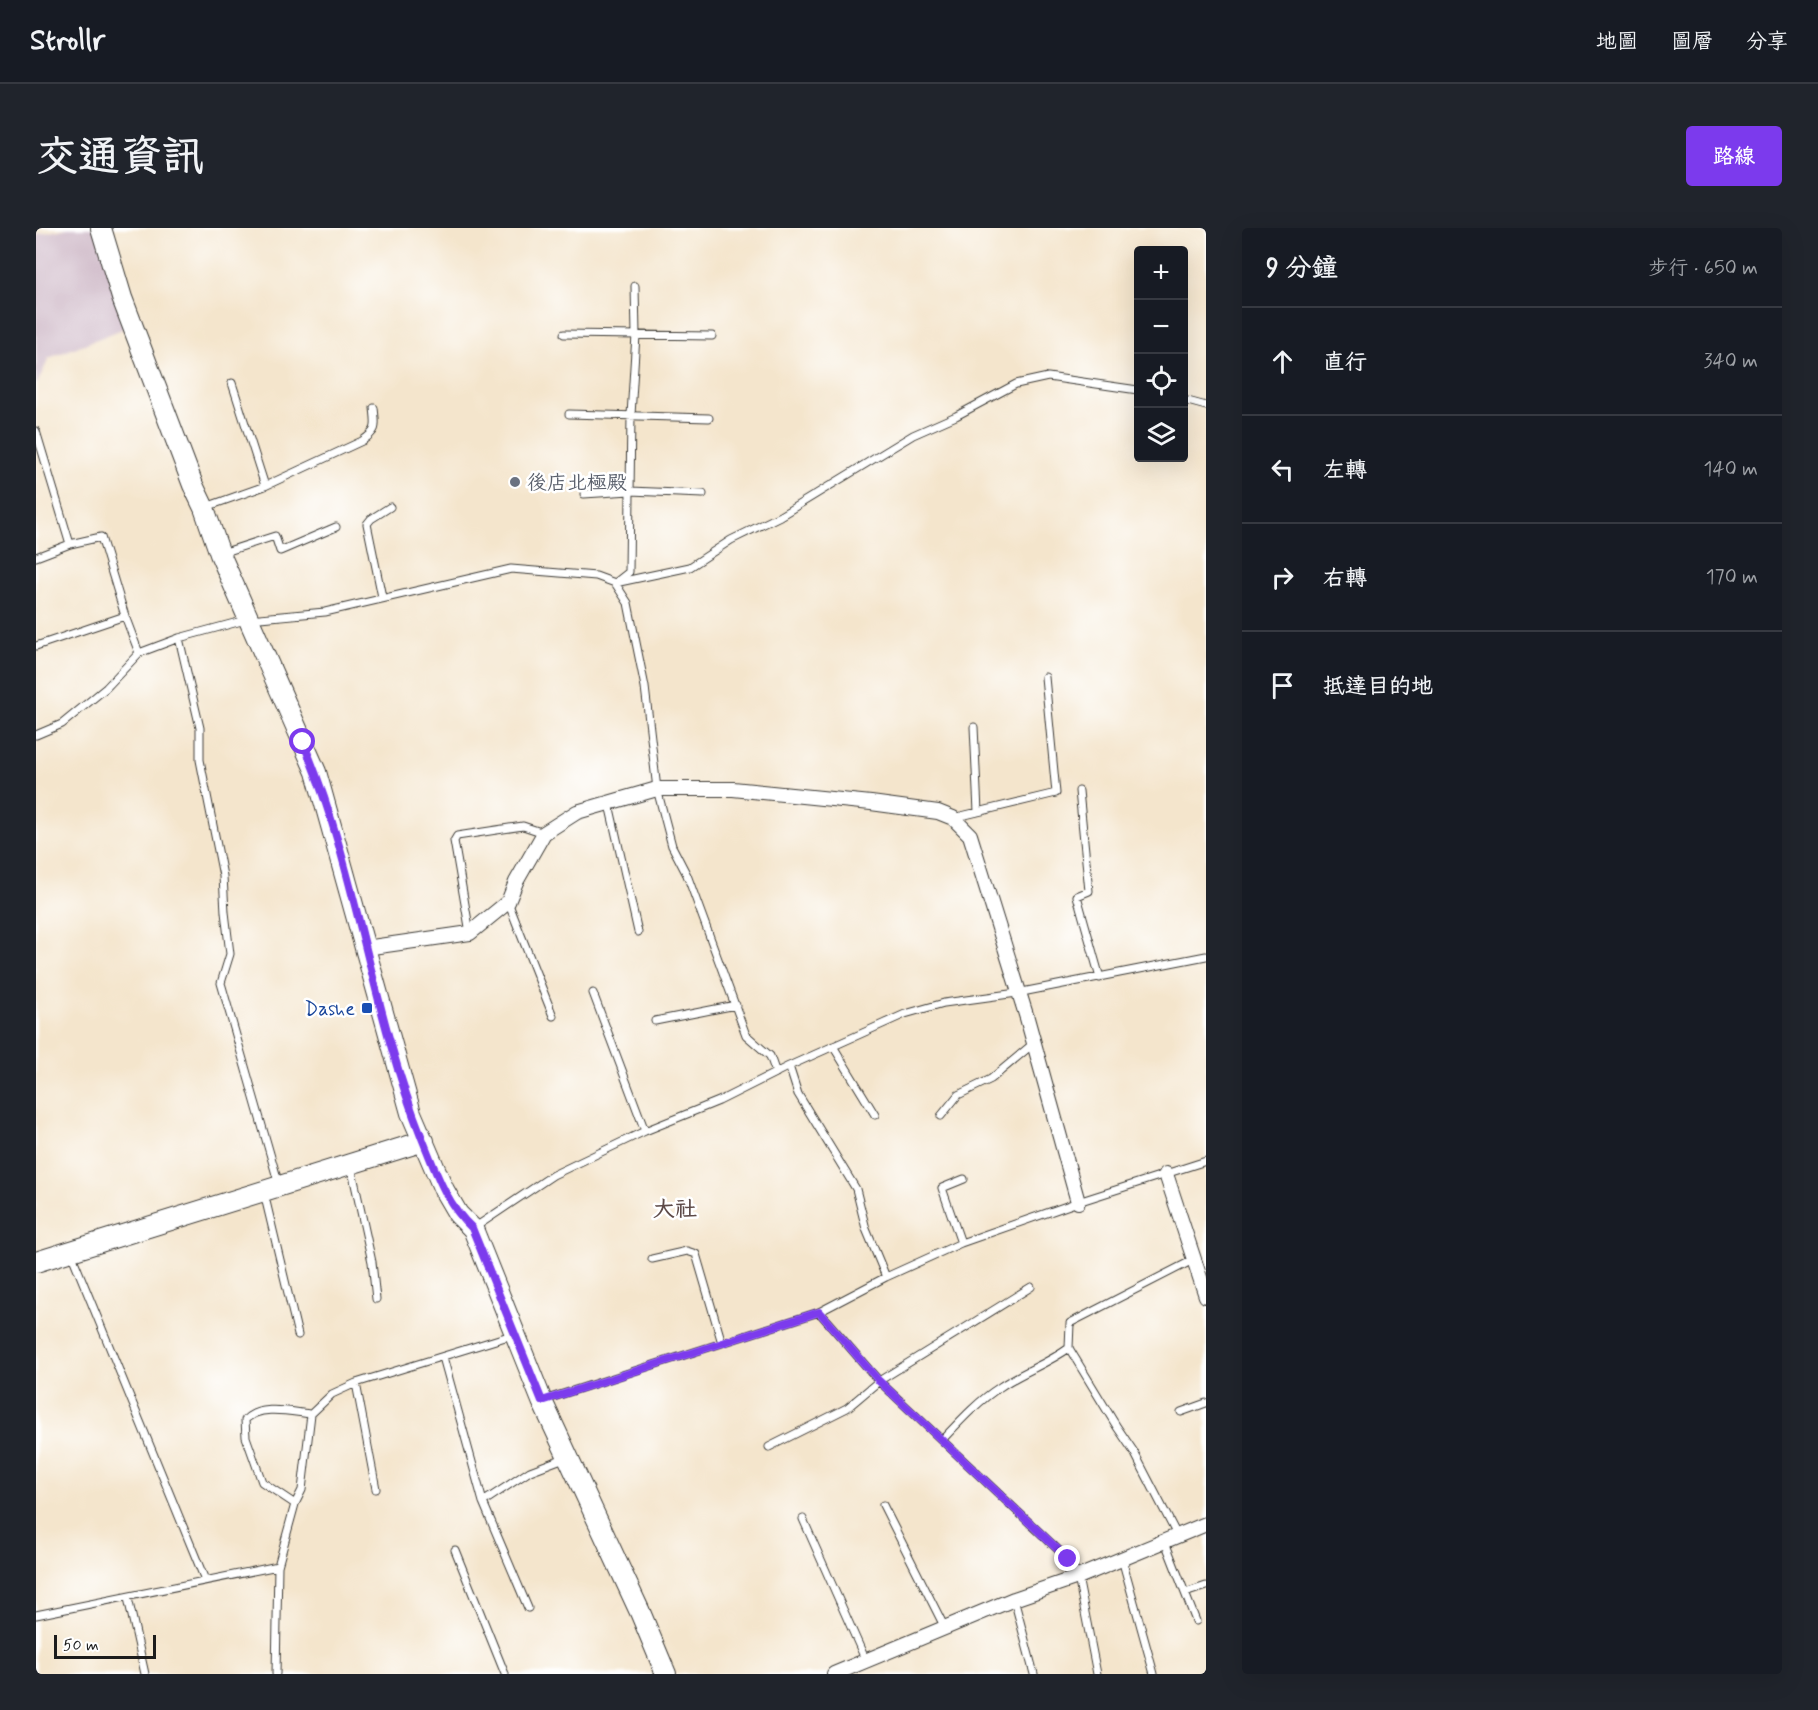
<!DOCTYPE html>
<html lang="zh-TW">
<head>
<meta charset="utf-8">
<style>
  :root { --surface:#171b24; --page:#20242c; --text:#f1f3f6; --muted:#9ea1a6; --line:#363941; --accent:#7c3aed }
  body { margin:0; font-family:Mynerve,"LXGW WenKai TC",sans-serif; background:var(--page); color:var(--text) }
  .controls { position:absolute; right:18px; top:18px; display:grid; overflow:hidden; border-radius:6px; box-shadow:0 6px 24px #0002 }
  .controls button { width:54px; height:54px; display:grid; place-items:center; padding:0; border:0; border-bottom:2px solid var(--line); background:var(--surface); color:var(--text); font:30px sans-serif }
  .scale { position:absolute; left:18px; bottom:15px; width:102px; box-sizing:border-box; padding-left:6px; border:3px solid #1c1c1c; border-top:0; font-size:16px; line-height:21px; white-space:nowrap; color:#1c1c1c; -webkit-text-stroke:4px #fff; paint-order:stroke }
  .stop { position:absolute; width:18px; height:18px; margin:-14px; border:4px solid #7c3aed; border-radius:50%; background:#fff }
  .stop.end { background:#7c3aed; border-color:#fff; box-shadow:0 2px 6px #0008 }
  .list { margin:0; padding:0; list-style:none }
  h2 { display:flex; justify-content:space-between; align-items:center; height:78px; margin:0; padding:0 24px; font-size:26px }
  h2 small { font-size:20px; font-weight:400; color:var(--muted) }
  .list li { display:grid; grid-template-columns:39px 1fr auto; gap:18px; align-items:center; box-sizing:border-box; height:108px; padding:0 24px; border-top:2px solid var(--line) }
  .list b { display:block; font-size:22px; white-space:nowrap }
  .list em { font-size:20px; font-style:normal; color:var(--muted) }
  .icon { flex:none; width:33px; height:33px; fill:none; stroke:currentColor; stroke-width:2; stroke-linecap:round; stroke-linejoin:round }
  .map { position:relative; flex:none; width:1170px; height:1446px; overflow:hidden; border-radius:6px }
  header { display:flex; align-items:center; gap:36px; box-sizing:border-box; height:84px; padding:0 30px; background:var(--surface); border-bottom:2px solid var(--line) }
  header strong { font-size:28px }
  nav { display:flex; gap:33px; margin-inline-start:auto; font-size:21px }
  .intro { display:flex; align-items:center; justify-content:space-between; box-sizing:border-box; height:144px; padding:0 36px }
  h1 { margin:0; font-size:42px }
  .button { padding:15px 27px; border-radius:6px; background:var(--accent); color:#fff; font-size:21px; font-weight:700 }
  main { display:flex; gap:36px; padding:0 36px }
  aside { flex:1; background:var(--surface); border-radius:6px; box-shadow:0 6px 24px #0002 }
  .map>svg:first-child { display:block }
</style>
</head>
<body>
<header>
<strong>Strollr</strong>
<nav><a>地圖</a><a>圖層</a><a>分享</a></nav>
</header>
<div class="intro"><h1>交通資訊</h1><a class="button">路線</a></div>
<main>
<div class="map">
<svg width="1170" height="1446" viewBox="0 0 1170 1446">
  <rect width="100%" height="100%" fill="#fff"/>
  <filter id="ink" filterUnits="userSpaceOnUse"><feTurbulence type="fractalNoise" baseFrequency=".0167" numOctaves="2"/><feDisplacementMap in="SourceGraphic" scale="12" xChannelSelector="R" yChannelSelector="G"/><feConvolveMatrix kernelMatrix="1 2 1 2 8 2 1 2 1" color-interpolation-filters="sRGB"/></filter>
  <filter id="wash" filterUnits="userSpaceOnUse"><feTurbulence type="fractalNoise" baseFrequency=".008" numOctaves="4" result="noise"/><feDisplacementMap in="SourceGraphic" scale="24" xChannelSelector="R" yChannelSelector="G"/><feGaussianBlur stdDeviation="1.35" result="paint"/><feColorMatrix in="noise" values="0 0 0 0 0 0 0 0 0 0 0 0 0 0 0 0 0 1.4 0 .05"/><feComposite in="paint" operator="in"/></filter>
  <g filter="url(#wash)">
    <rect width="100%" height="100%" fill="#f4e5cc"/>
    <path fill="#d1bdcb" d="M32 0H64L99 96 13 130 0 158V7Z"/>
  </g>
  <g filter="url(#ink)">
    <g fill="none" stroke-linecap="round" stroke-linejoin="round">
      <defs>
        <path id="lane" d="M599 58 600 107 595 187 593 344 579 355 592 375 609 459 621 561 636 618 651 647 710 807 734 828 740 845
          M528 106 676 108
          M196 155 229 258
          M1148 172 1170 178
          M533 186 673 190
          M0 203 34 316
          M548 266 594 263 667 266
          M170 279 229 258 326 213C342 202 340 199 338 180
          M186 325 239 308 244 323 300 299
          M0 329 34 316 65 309 89 388 103 425
          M346 369 331 296 335 291 354 279
          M143 410 164 500V532L187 648 189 684 194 726 185 755 243 957
          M0 418 89 388
          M938 499 942 584
          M0 507 26 496 70 460 103 425 143 410 213 391 289 384 475 341 560 348 579 355 654 339 695 312 744 288 877 207 920 188 980 156 1012 149 1102 162
          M1043 563 1053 663 1041 668 1064 750
          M573 576 602 704
          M917 590 1020 565 1009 449
          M472 674 517 788
          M434 705 418 613 421 608 487 598 508 605
          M557 765 609 903
          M619 793 700 777
          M797 818 839 887
          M753 838 762 866 820 961 830 1001 850 1049
          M905 888 922 867 955 851 998 815
          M315 938 336 1034 340 1071
          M228 965 262 1107
          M438 1000 517 947 609 903 683 873 753 838 869 786 908 775 981 765 1170 728
          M925 1015 906 960 928 951
          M35 1025 169 1352
          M616 1031 651 1023 660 1026 686 1115
          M783 1084 843 1153 1032 1331 1042 1349 1061 1446
          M1033 1120 1081 1199 1098 1224 1142 1309
          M407 1129 447 1274 492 1380
          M320 1155 340 1261
          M508 1172 783 1084 850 1049 925 1015 1042 974 1170 933
          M1145 1184 1170 1175
          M906 1212C924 1193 942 1173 964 1159 986 1144 1011 1136 1033 1120L1034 1095 1159 1031
          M733 1219 811 1180 843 1153 995 1059
          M447 1274 494 1243 531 1229
          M259 1276 226 1254 210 1209 209 1192C224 1176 255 1184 275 1186
          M847 1277 909 1400
          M767 1291 830 1433
          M1129 1314 1160 1393
          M419 1322 469 1446
          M1086 1331 1118 1446
          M1149 1365 1170 1358
          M92 1370 109 1446
          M978 1371 998 1446
          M0 1387 242 1338
          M240 1446 242 1338 259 1276 266 1262 275 1186 296 1166 320 1155 476 1107"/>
        <path id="street" d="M329 720 434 705 472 674 480 654 508 605 541 584 621 561H697L835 575 902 584 917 590 934 607 991 790 1042 974
          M1130 946 1170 1068
          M798 1446 978 1371 1042 1349 1170 1296"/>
        <path id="secondary" d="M65 0 86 70 157 257 168 280 184 326 280 544 375 885 408 962 422 986 437 1001 506 1173 604 1384 630 1446
          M0 1034 388 913"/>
      </defs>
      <use href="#lane" stroke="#3c3a36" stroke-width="9"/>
      <use href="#street" stroke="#3c3a36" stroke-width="16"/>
      <use href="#secondary" stroke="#3c3a36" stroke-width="22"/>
      <use href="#lane" stroke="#fff" stroke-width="7"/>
      <use href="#street" stroke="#fff" stroke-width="14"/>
      <use href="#secondary" stroke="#fff" stroke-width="20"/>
    </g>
  </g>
  <g fill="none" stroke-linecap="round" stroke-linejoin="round" filter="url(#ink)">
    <path stroke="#7c3aed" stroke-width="8" d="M267 514C321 641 335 782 386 910 399 942 410 976 436 1000L506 1173 783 1084 843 1153 1032 1331"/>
  </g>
  <circle fill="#6b7280" stroke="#fff" stroke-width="2" cx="479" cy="254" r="6"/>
  <rect fill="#1a4fb4" stroke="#fff" stroke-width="2" x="325" y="774" width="12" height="12" rx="3"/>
  <g text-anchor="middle" stroke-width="5" stroke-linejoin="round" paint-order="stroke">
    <g font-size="20" fill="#5b616d" stroke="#fff" text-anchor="start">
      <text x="491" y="261">後店北極殿</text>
    </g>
    <g font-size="20" fill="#164399" stroke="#fff" text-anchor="end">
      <text x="319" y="787">Dashe</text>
    </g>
    <g font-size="22" font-weight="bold" fill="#5d4a48" stroke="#fff">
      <text x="639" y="988">大社</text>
    </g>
  </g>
</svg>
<div class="controls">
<button>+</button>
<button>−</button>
<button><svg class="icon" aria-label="locate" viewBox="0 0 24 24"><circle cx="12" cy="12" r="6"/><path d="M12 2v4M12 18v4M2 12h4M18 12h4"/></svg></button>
<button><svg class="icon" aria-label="layers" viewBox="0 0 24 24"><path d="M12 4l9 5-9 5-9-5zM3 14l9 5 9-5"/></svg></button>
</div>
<div class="scale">50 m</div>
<div class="stop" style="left:267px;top:514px"></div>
<div class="stop end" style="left:1032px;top:1331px"></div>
</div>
<aside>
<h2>9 分鐘<small>步行 · 650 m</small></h2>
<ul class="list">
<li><svg class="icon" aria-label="ahead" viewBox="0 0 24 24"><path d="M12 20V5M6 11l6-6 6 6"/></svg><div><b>直行</b></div><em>340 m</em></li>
<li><svg class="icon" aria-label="left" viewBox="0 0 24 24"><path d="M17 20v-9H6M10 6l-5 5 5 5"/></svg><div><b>左轉</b></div><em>140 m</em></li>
<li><svg class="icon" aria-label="right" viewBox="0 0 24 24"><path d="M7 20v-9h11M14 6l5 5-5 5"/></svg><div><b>右轉</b></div><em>170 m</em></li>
<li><svg class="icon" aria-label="arrive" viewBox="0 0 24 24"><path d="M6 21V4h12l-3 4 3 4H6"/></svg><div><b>抵達目的地</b></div></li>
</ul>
</aside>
</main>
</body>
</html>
